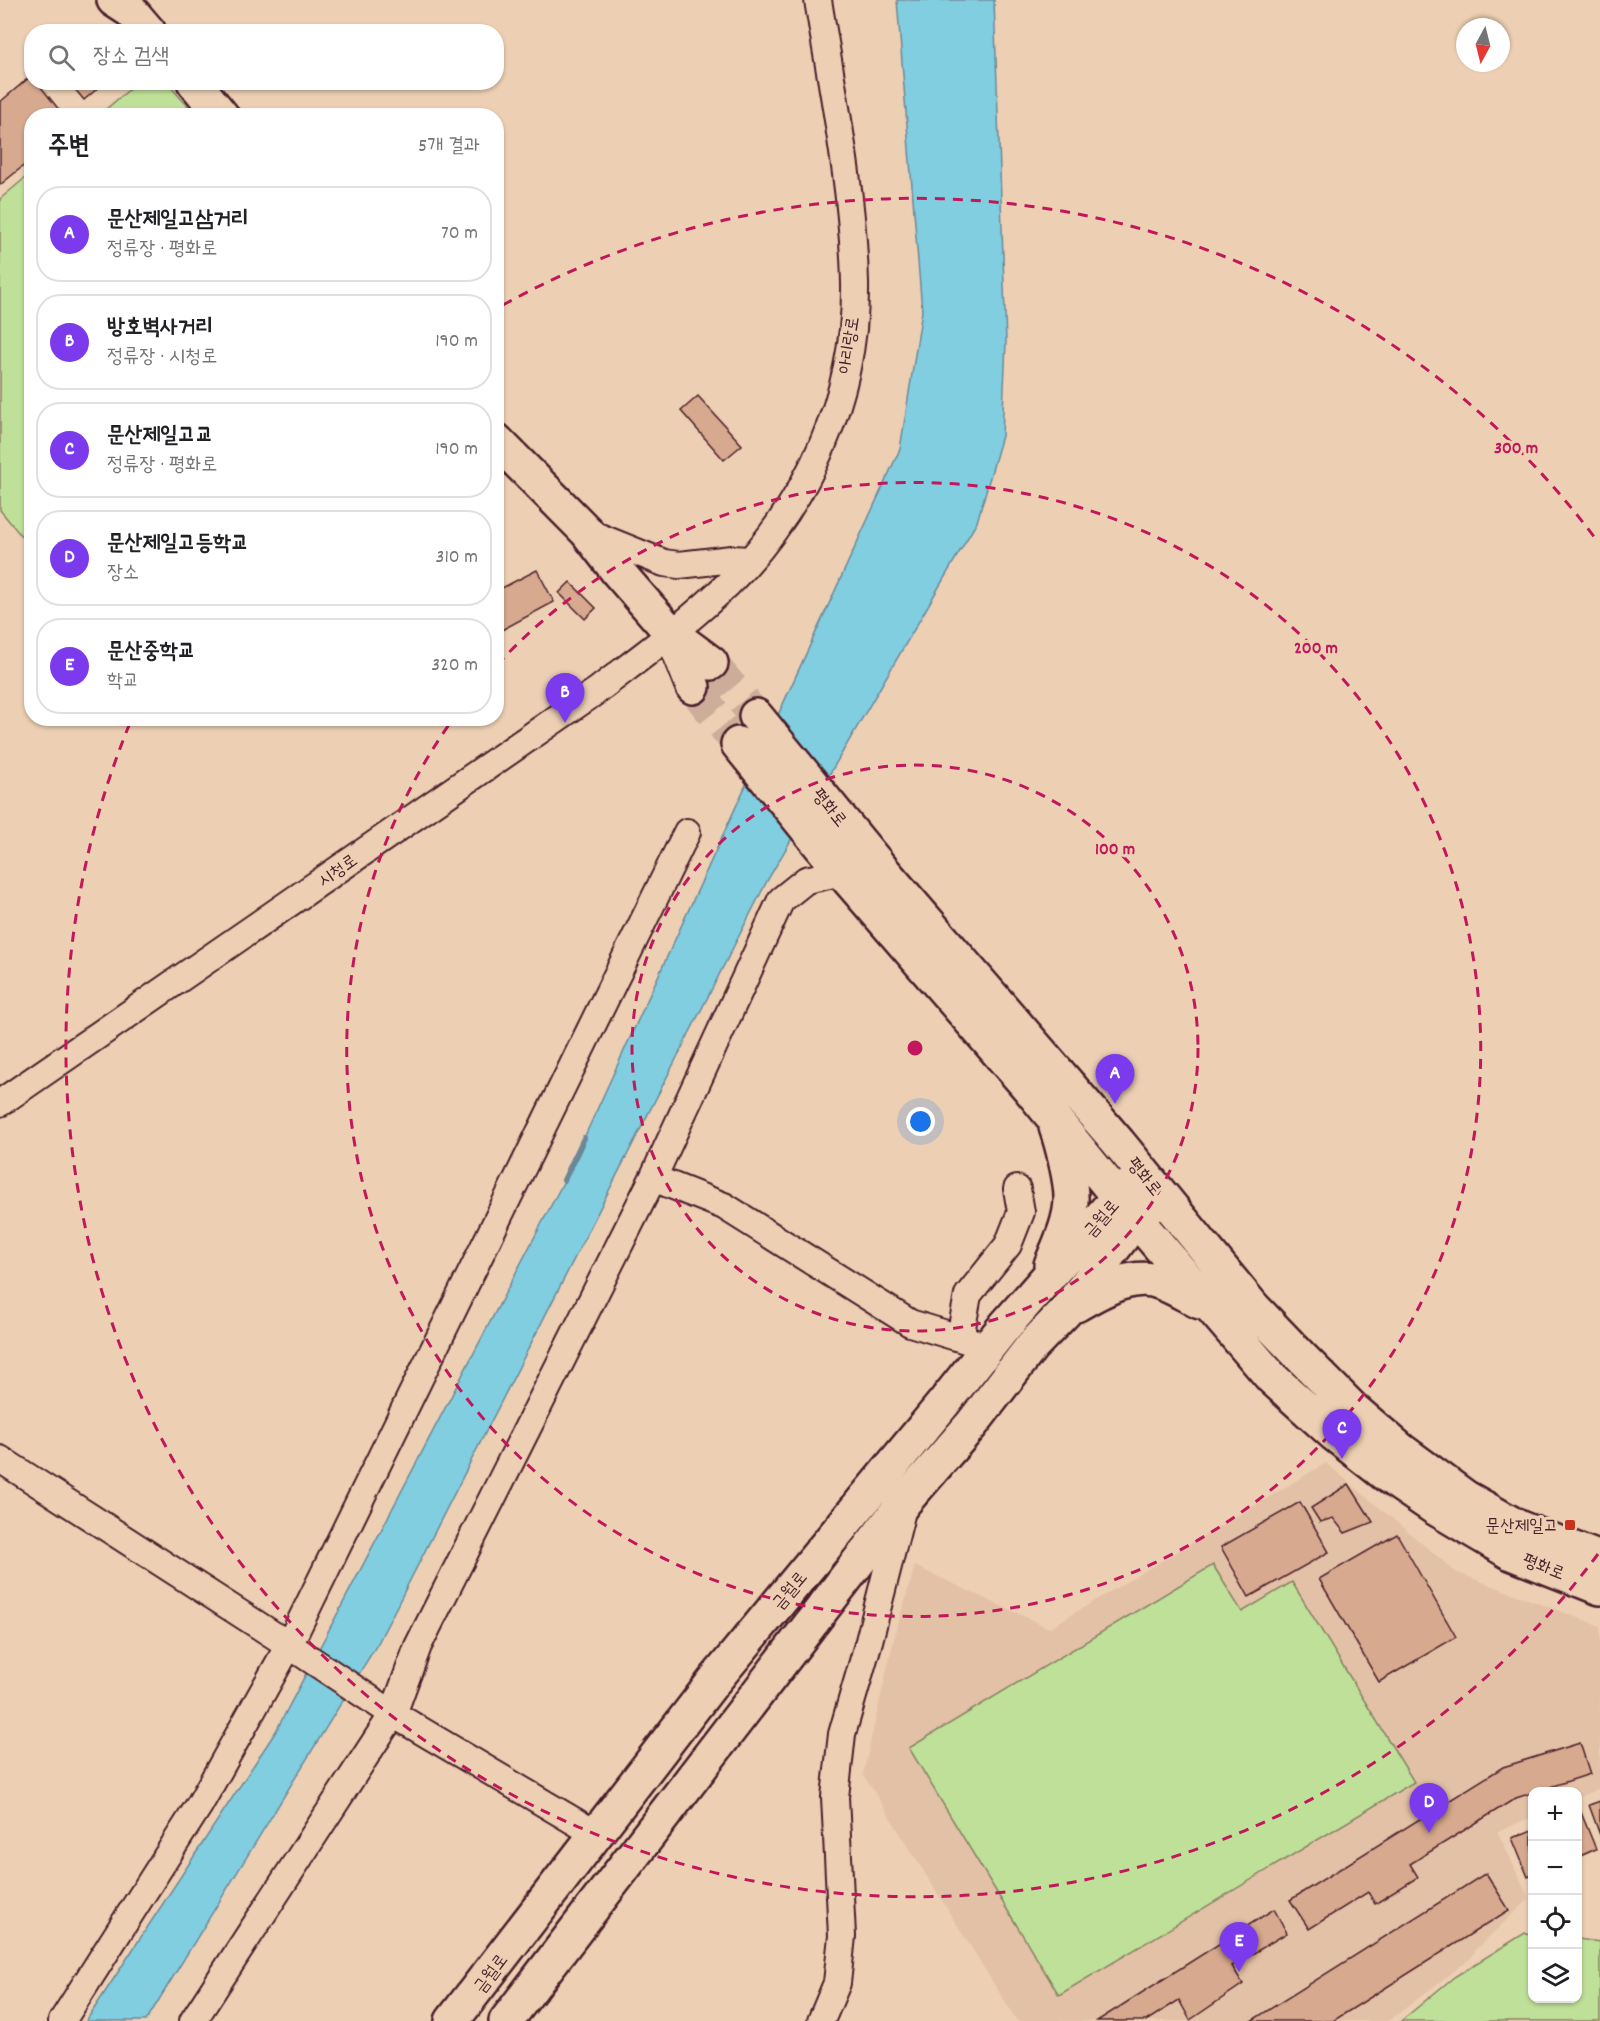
<!DOCTYPE html>
<html lang="ko">
<head>
<meta charset="utf-8">
<style>
  :root { --surface:#fff; --page:#f2f2f2; --text:#202124; --muted:#757577; --line:#e0e0e0; --accent:#7c3aed }
  body { margin:0; font-family:Dekko,"Poor Story",sans-serif; background:var(--page); color:var(--text) }
  .controls { position:absolute; right:18px; bottom:18px; display:grid; overflow:hidden; border-radius:12px; box-shadow:0 2px 4px #0004 }
  .controls button { width:54px; height:54px; display:grid; place-items:center; padding:0; border:0; border-bottom:2px solid var(--line); background:var(--surface); color:var(--text); font:30px sans-serif }
  .compass { position:absolute; left:1456px; top:18px; width:54px; height:54px; border-radius:50%; background:var(--surface); box-shadow:0 2px 4px #0004; rotate:187deg }
  .you { position:absolute; left:921px; top:1122px; width:21px; height:21px; margin:-15px; border:4px solid #fff; border-radius:50%; background:#1a73e8; box-shadow:0 0 0 9px #1a73e833 }
  .badge { display:grid; place-items:center; width:39px; height:39px; border-radius:50%; background:var(--accent); color:#fff; font-size:20px; font-weight:700 }
  .pin { position:absolute; translate:-50% -50px; filter:drop-shadow(0 2px 3px #0008) }
  .pin::after { content:''; position:absolute; top:32px; width:21px; height:18px; background:inherit; clip-path:polygon(0 0,100% 0,50% 100%) }
  .list { margin:0; padding:0; list-style:none }
  h2 { display:flex; justify-content:space-between; align-items:center; height:78px; margin:0; padding:0 24px; font-size:26px }
  h2 small { font-size:20px; font-weight:400; color:var(--muted) }
  .list li { display:grid; grid-template-columns:39px 1fr auto; gap:18px; align-items:center; box-sizing:border-box; height:96px; margin:0 12px 12px; padding:0 12px; border:2px solid var(--line); border-radius:24px }
  .list b { display:block; font-size:22px; white-space:nowrap }
  .list p { margin:0; font-size:20px; white-space:nowrap; color:var(--muted) }
  .list em { font-size:20px; font-style:normal; color:var(--muted) }
  .icon { flex:none; width:33px; height:33px; fill:none; stroke:currentColor; stroke-width:2; stroke-linecap:round; stroke-linejoin:round }
  .map { position:relative; flex:none; width:1600px; height:2021px; overflow:hidden }
  .search { position:absolute; background:var(--surface); box-shadow:0 2px 4px #0004; left:24px; top:24px; width:480px; height:66px; display:flex; align-items:center; gap:15px; box-sizing:border-box; padding:0 21px; border-radius:24px; color:var(--muted); font-size:22px }
  .panel { position:absolute; background:var(--surface); box-shadow:0 2px 4px #0004; left:24px; top:108px; width:480px; height:618px; border-radius:24px }
  .map>svg:first-child { display:block }
</style>
</head>
<body>
<div class="map">
<svg width="1600" height="2021" viewBox="0 0 1600 2021">
  <rect width="100%" height="100%" fill="#edd0b4"/>
  <filter id="ink" filterUnits="userSpaceOnUse"><feTurbulence type="fractalNoise" baseFrequency=".0167" numOctaves="2"/><feDisplacementMap in="SourceGraphic" scale="12" xChannelSelector="R" yChannelSelector="G"/><feConvolveMatrix kernelMatrix="1 2 1 2 8 2 1 2 1" color-interpolation-filters="sRGB"/></filter>
  <g filter="url(#ink)">
    <path fill="#e3c1a6" d="M1326 1463 1456 1572 1600 1626V1788L1578 1798V1792H1532V1817L1498 1832 1529 1899 1475 1950 1472 1957 1389 2021H1017L863 1774 895 1634 915 1566 1049 1628Z"/>
    <path fill="#bfe099" stroke="#848062" stroke-width="1.5" d="M138 82 167 83 196 115H99Z
      M31 173V548L0 510V199Z
      M1213 1565 1242 1612 1292 1582 1414 1782 1059 1995 909 1748Z
      M1525 1933 1532 1934V1998H1578V1939L1600 1942V2021H1401L1454 1977Z"/>
    <path fill="#81cee0" stroke="#6b8898" stroke-width="1.5" d="M897 0H994L1006 342 1002 436 977 522 767 881 378 1643 146 2021H86L276 1731 567 1175 900 449 922 311Z"/>
    <g fill="none" stroke-linecap="round" stroke-linejoin="round">
      <path stroke="#6b8898" stroke-width="6" d="M564 1180 584 1138"/>
    </g>
    <path fill="#d7a98e" stroke="#4a1f2b" stroke-width="1.5" d="M31 76 32 82H37L64 116H32V159L0 185V102Z
      M69 82H105L84 100Z
      M698 396 742 445 724 460 681 411Z
      M537 570 554 602 496 633V591Z
      M570 582 596 608 585 619 559 593Z
      M1349 1484 1373 1522 1345 1533 1333 1518 1320 1522 1311 1508Z
      M1300 1502 1329 1552 1249 1597 1221 1547Z
      M1397 1534 1456 1637 1379 1682 1319 1579Z
      M1580 1743 1590 1774 1516 1798 1410 1864 1418 1877 1375 1904 1368 1892 1309 1929 1290 1900 1503 1767Z
      M1600 1801V1835L1589 1805Z
      M1580 1810 1596 1849 1578 1857V1812Z
      M1532 1830V1875L1528 1877 1512 1838Z
      M1486 1873 1509 1910 1333 2021H1251Z
      M1274 1909 1287 1933 1232 1966 1243 1984 1190 2020 1179 2000 1146 2021H1097Z"/>
    <g fill="none" stroke-linecap="round" stroke-linejoin="round">
      <path stroke="#ccad99" stroke-width="33" stroke-dasharray="33 16" stroke-linecap="butt" d="M711 663 756 716
        M693 687 738 744"/>
      <defs>
        <path id="minor" d="M587 532 664 563 679 565 732 559 750 560
          M0 1103 598 690C642 656 688 623 728 584 807 506 857 395 855 283 853 188 833 94 818 0
          M653 1178 724 1206 910 1323 989 1347
          M960 1338 968 1295 1008 1245 1021 1212 1017 1189
          M0 1459 289 1645 393 1714 596 1834
          M62 2021 200 1804 289 1645 687 832
          M193 2021 393 1714 418 1646 653 1178 781 900 806 880 842 872
          M821 2021 837 1983 842 1936 835 1797 842 1734 869 1641 903 1507"/>
        <path id="major" d="M114 0 131 11 149 32
          M194 82 222 116
          M496 440 587 532 618 572 672 634 711 663
          M672 634 693 687
          M756 716 880 867 1118 1142 1253 1307 1301 1357 1354 1410 1401 1450 1465 1497 1520 1528 1600 1559
          M738 744 842 872 1029 1088 1136 1219 1272 1378 1334 1434 1385 1474 1435 1508 1511 1553 1600 1588
          M1051 1265C1059 1245 1070 1223 1071 1201 1072 1183 1062 1144 1056 1127
          M1076 1305C1101 1291 1132 1271 1162 1283 1175 1288 1188 1296 1200 1302
          M452 2021 714 1681 943 1404 1005 1326 1119 1196 1135 1181
          M506 2021 905 1501 972 1424 1032 1346 1065 1312 1136 1219 1151 1205"/>
      </defs>
      <use href="#minor" stroke="#4a1f2b" stroke-width="30"/>
      <use href="#major" stroke="#4a1f2b" stroke-width="38"/>
      <use href="#minor" stroke="#edd0b4" stroke-width="26"/>
      <use href="#major" stroke="#edd0b4" stroke-width="33"/>
    </g>
  </g>
  <g fill="none" stroke="#c2185b" stroke-width="3" stroke-dasharray="10 8">
    <circle cx="915" cy="1048" r="283"/>
    <path d="M497 665A567 567 0 1 1 453 719"/>
    <path d="M1598 1554A850 850 0 0 1 130 723M503 305A850 850 0 0 1 1598 542"/>
  </g>
  <rect fill="#c8321e" stroke="#edd0b4" stroke-width="2" x="1564" y="1519" width="12" height="12" rx="3"/>
  <g text-anchor="middle" stroke-width="6" stroke-linejoin="round" paint-order="stroke">
    <g font-size="18" fill="#4a1f2b" stroke="#edd0b4">
      <text transform="translate(848 345) rotate(-81)" y="6">아리랑로</text>
      <text transform="translate(830 807) rotate(51)" y="6">평화로</text>
      <text transform="translate(337 870) rotate(-35)" y="6">시청로</text>
      <text transform="translate(1145 1176) rotate(51)" y="6">평화로</text>
      <text transform="translate(1101 1218) rotate(-49)" y="6">금월로</text>
      <text transform="translate(1544 1566) rotate(21)" y="6">평화로</text>
      <text transform="translate(789 1590) rotate(-50)" y="6">금월로</text>
      <text transform="translate(490 1973) rotate(-53)" y="6">금월로</text>
    </g>
    <g font-size="18" fill="#4a1f2b" stroke="#edd0b4" text-anchor="end">
      <text x="1558" y="1531">문산제일고</text>
    </g>
  </g>
  <circle cx="915" cy="1048" r="9" fill="#c2185b" stroke="#edd0b4" stroke-width="3"/>
  <g font-size="18" text-anchor="middle" font-weight="bold" fill="#c2185b" stroke="#edd0b4" stroke-width="6" stroke-linejoin="round" paint-order="stroke">
    <text x="1516" y="453">300 m</text>
    <text x="1316" y="653">200 m</text>
    <text x="1115" y="854">100 m</text>
  </g>
</svg>
<div class="controls">
<button>+</button>
<button>−</button>
<button><svg class="icon" aria-label="locate" viewBox="0 0 24 24"><circle cx="12" cy="12" r="6"/><path d="M12 2v4M12 18v4M2 12h4M18 12h4"/></svg></button>
<button><svg class="icon" aria-label="layers" viewBox="0 0 24 24"><path d="M12 4l9 5-9 5-9-5zM3 14l9 5 9-5"/></svg></button>
</div>
<svg class="compass" viewBox="-18 -18 36 36"><path d="M0-13l5 13h-10z" fill="#e53935"/><path d="M0 13l5-13h-10z" fill="#757577"/></svg>
<div class="you"></div>
<div class="pin badge" style="left:1115px;top:1104px">A</div>
<div class="pin badge" style="left:565px;top:723px">B</div>
<div class="pin badge" style="left:1342px;top:1459px">C</div>
<div class="pin badge" style="left:1429px;top:1833px">D</div>
<div class="pin badge" style="left:1239px;top:1972px">E</div>
<div class="search"><svg class="icon" aria-label="search" viewBox="0 0 24 24"><circle cx="10" cy="10" r="6"/><path d="M15 15l6 6"/></svg>장소 검색</div>
<section class="panel">
<h2>주변<small>5개 결과</small></h2>
<ul class="list">
<li><span class="badge">A</span><div><b>문산제일고삼거리</b><p>정류장 · 평화로</p></div><em>70 m</em></li>
<li><span class="badge">B</span><div><b>방호벽사거리</b><p>정류장 · 시청로</p></div><em>190 m</em></li>
<li><span class="badge">C</span><div><b>문산제일고교</b><p>정류장 · 평화로</p></div><em>190 m</em></li>
<li><span class="badge">D</span><div><b>문산제일고등학교</b><p>장소</p></div><em>310 m</em></li>
<li><span class="badge">E</span><div><b>문산중학교</b><p>학교</p></div><em>320 m</em></li>
</ul>
</section>
</div>
</body>
</html>
